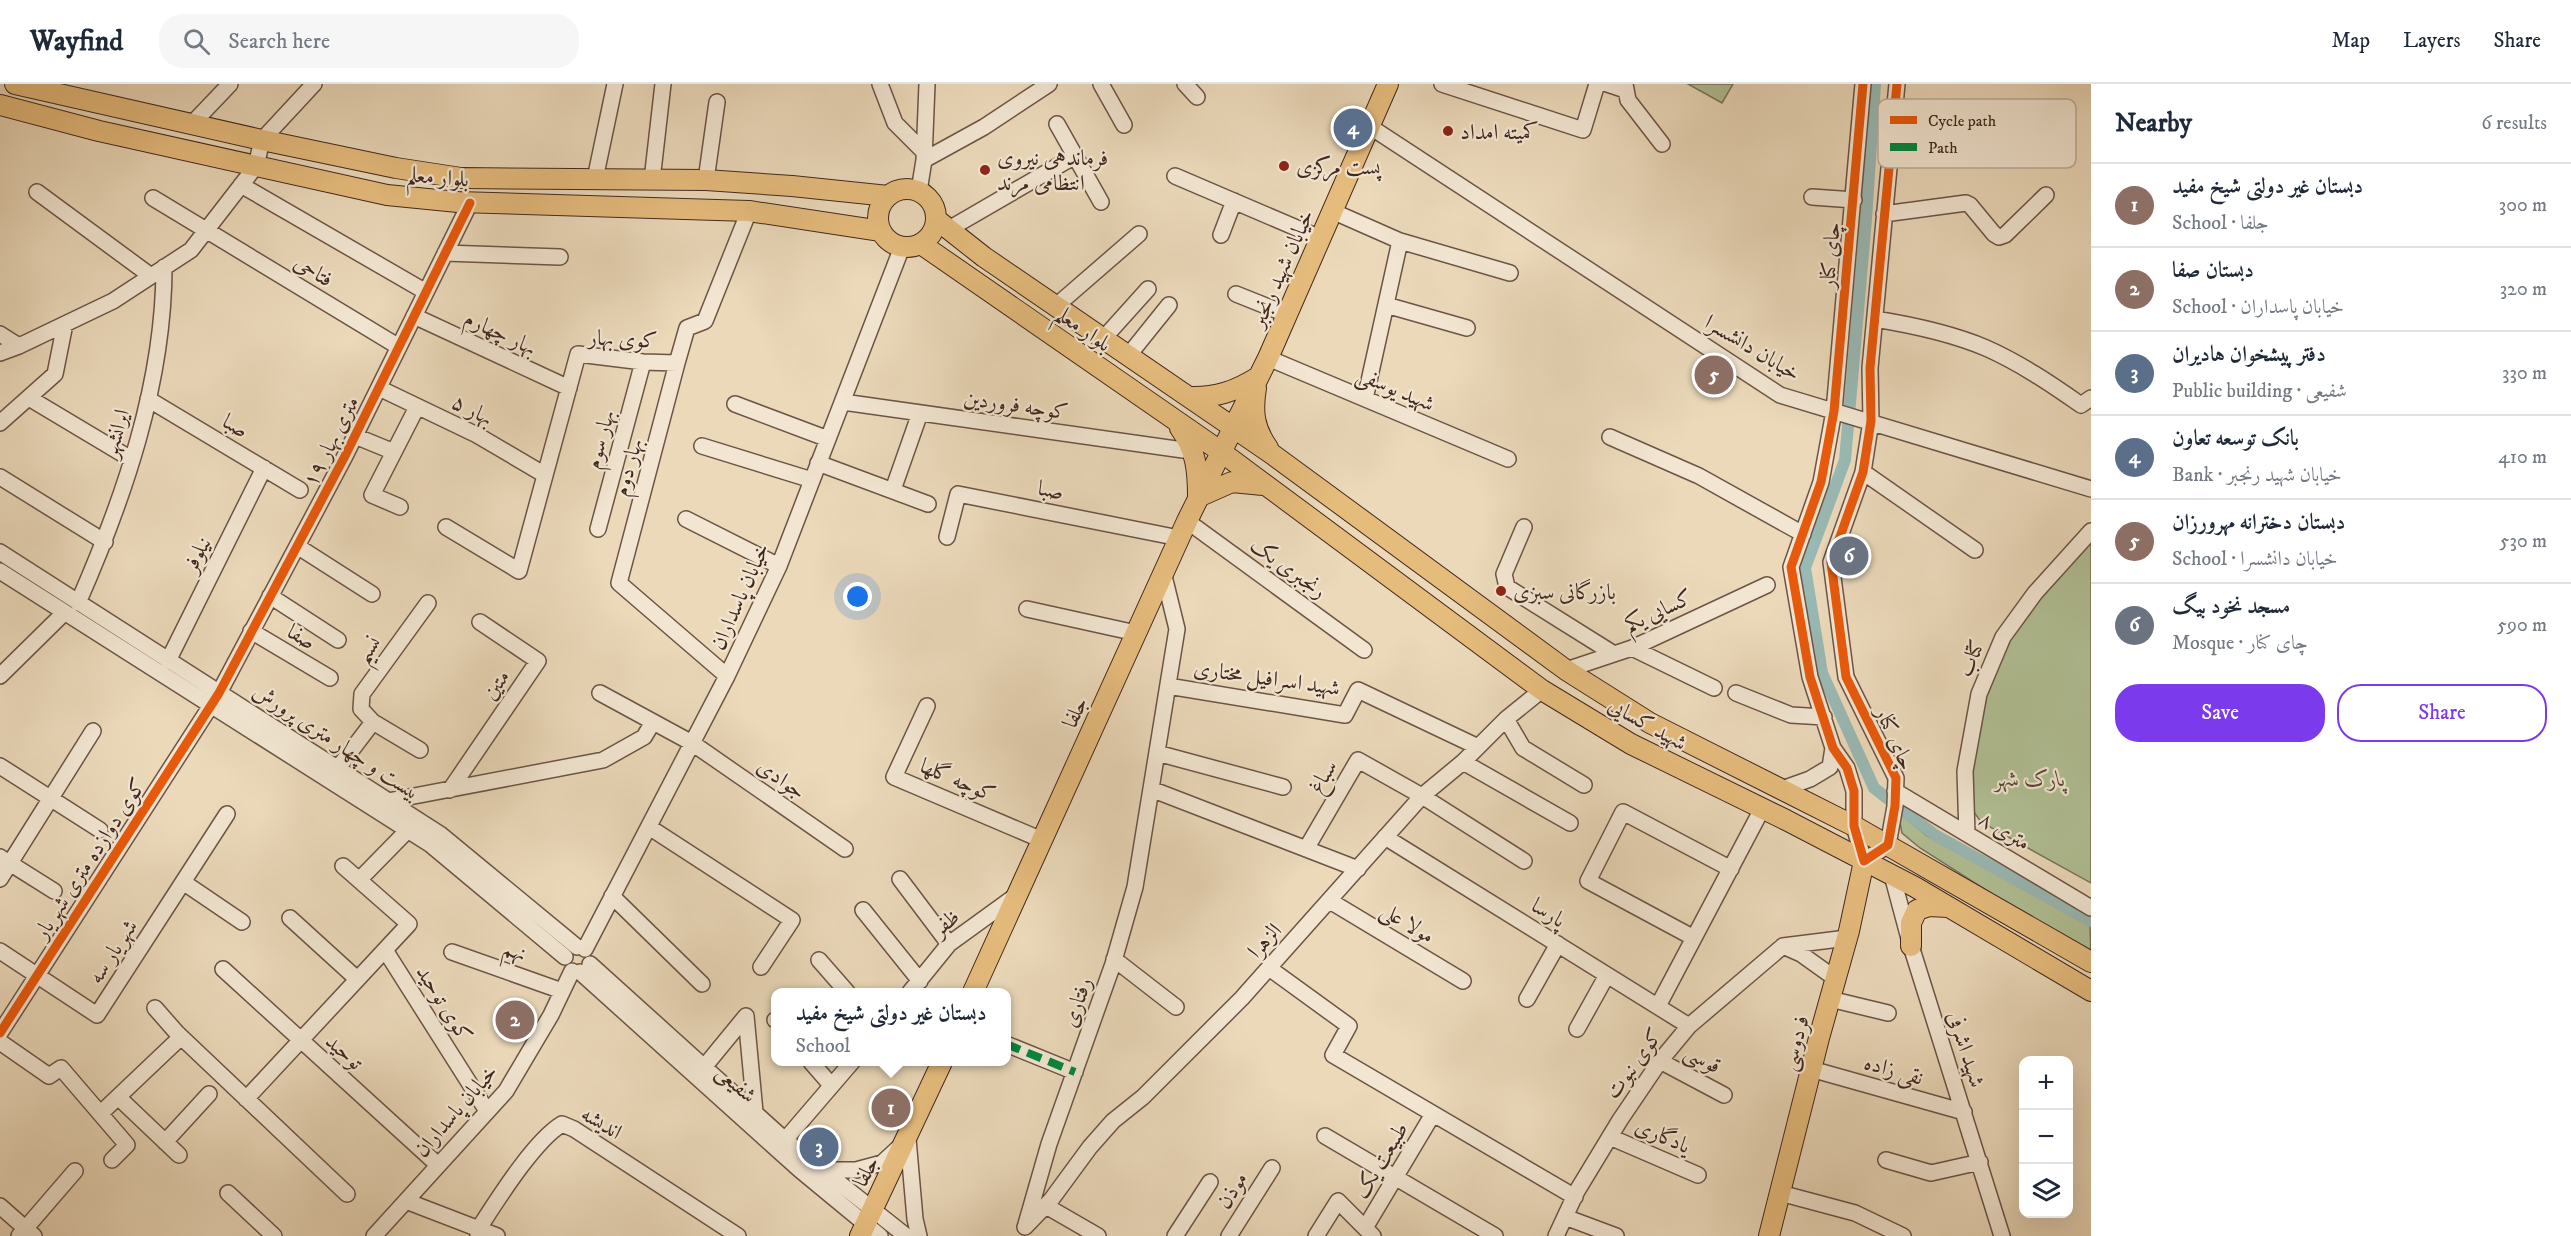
<!DOCTYPE html>
<html lang="en">
<head>
<meta charset="utf-8">
<style>
  :root { --surface:#fff; --page:#f6f6f7; --text:#1f2937; --muted:#747a83; --line:#e0e1e3; --accent:#7c3aed }
  body { margin:0; font-family:"IM FELL DW Pica",Amiri,serif; background:var(--page); color:var(--text) }
  .controls { position:absolute; right:18px; bottom:18px; display:grid; overflow:hidden; border-radius:12px; box-shadow:0 6px 24px #0002 }
  .controls button { width:54px; height:54px; display:grid; place-items:center; padding:0; border:0; border-bottom:2px solid var(--line); background:var(--surface); color:var(--text); font:30px sans-serif }
  .you { position:absolute; left:858px; top:513px; width:21px; height:21px; margin:-15px; border:4px solid #fff; border-radius:50%; background:#1a73e8; box-shadow:0 0 0 9px #1a73e833 }
  .badge { display:grid; place-items:center; width:39px; height:39px; border-radius:50%; background:var(--accent); color:#fff; font-size:20px; font-weight:700 }
  .pin { position:absolute; translate:-50% -50%; border:3px solid #fff; box-shadow:0 2px 6px #0006 }
  .popup { position:absolute; left:771px; top:904px; width:240px; height:78px; box-sizing:border-box; display:grid; place-content:center; border-radius:12px; background:var(--surface); filter:drop-shadow(0 2px 4px #0005); font-size:20px; white-space:nowrap; color:var(--muted) }
  .popup b { font-size:22px; color:var(--text) }
  .popup::after { content:''; position:absolute; left:50%; top:100%; margin-left:-12px; border:12px solid transparent; border-top-color:var(--surface) }
  .list { margin:0; padding:0; list-style:none }
  h2 { display:flex; justify-content:space-between; align-items:center; height:78px; margin:0; padding:0 24px; font-size:26px }
  h2 small { font-size:20px; font-weight:400; color:var(--muted) }
  .list li { display:grid; grid-template-columns:39px 1fr auto; gap:18px; align-items:center; box-sizing:border-box; height:84px; padding:0 24px; border-top:2px solid var(--line) }
  .list b { display:block; font-size:22px; white-space:nowrap }
  .list p { margin:0; font-size:20px; white-space:nowrap; color:var(--muted) }
  .list em { font-size:20px; font-style:normal; color:var(--muted) }
  .actions { display:flex; gap:12px; padding:18px 24px }
  .actions a { flex:1; padding:14px 0; border:2px solid var(--accent); border-radius:24px; text-align:center; font-size:21px; color:var(--accent) }
  .actions .main { background:var(--accent); color:#fff }
  .icon { flex:none; width:33px; height:33px; fill:none; stroke:currentColor; stroke-width:2; stroke-linecap:round; stroke-linejoin:round }
  .map { position:relative; flex:none; width:2091px; height:1152px; overflow:hidden }
  header { display:flex; align-items:center; gap:36px; box-sizing:border-box; height:84px; padding:0 30px; background:var(--surface); border-bottom:2px solid var(--line) }
  header strong { font-size:28px }
  nav { display:flex; gap:33px; margin-inline-start:auto; font-size:21px }
  .search { width:420px; height:54px; background:var(--page); display:flex; align-items:center; gap:15px; box-sizing:border-box; padding:0 21px; border-radius:24px; color:var(--muted); font-size:22px }
  main { display:flex }
  aside { flex:1; background:var(--surface) }
  .map>svg:first-child { display:block }
</style>
</head>
<body>
<header>
<strong>Wayfind</strong>
<div class="search"><svg class="icon" aria-label="search" viewBox="0 0 24 24"><circle cx="10" cy="10" r="6"/><path d="M15 15l6 6"/></svg>Search here</div>
<nav><a>Map</a><a>Layers</a><a>Share</a></nav>
</header>
<main>
<div class="map">
<svg width="2091" height="1152" viewBox="0 0 2091 1152">
  <rect width="100%" height="100%" fill="#ebd9ba"/>
  <filter id="stains"><feTurbulence type="fractalNoise" baseFrequency=".00333" numOctaves="4"/><feColorMatrix values="0 0 0 0 .2 0 0 0 0 .09 0 0 0 0 .02 0 0 0 .5 -.17"/></filter>
  <radialGradient id="worn" r=".72"><stop offset=".6" stop-color="#630" stop-opacity="0"/><stop offset="1" stop-color="#630" stop-opacity=".3"/></radialGradient>
  <path fill="#b1c095" stroke="#79745a" stroke-width="1.5" d="M1688 0H1733L1722 19Z
    M2091 448V799L1981 738 1971 724 1967 695 1983 611 2007 553Z
    M1898 728 1927 752 2090 842 2091 873 1920 764 1902 749Z"/>
  <g fill="none" stroke-linecap="round" stroke-linejoin="round">
    <path stroke="#99b9b4" stroke-width="12" d="M1875 0 1866 135 1845 376 1805 484 1822 589 1874 704 1935 751 2091 837"/>
    <defs>
      <path id="minor" d="M880 0 895 39 924 68
        M1101 0 1124 41
        M1185 0 1197 13
        M1442 0 1583 46 1597 0
        M1607 0 1625 6
        M1625 0 1628 16 1662 60
        M1863 0 1834 327 1821 398 1791 483 1810 593 1833 664 1847 684 1854 707V742L1864 777 1888 761 1895 722 1896 694 1846 593 1831 478 1863 388 1871 337 1870 284 1897 0
        M1057 40 1101 118
        M191 41 230 0
        M1369 42 1780 311 2091 405
        M1893 42 1951 61
        M924 76 984 43 1049 0
        M1175 92 1320 154
        M595 95 615 0
        M652 96 663 0
        M706 96 717 18
        M241 101 426 208
        M919 107 924 76 927 0
        M37 108 151 192
        M1812 113 1854 116
        M153 114 399 263
        M1332 127 1400 157 1365 315
        M1884 130 1966 119 1970 121 1994 150 1999 153 2005 151 2046 111
        M949 145 1075 72
        M1221 151 1234 117
        M1400 157 1510 189
        M445 169 560 173
        M1236 210 1286 230
        M1386 221 1467 244
        M1056 222 1139 150
        M414 232 569 304
        M1875 235C1912 241 1951 249 1986 264 2020 279 2051 300 2081 321L2091 314
        M0 250 19 262
        M1103 255 1148 205
        M0 269 19 262 113 217 191 166 256 82 262 56 314 0
        M1128 272 1169 221
        M1268 274 1508 375
        M677 279 619 499 727 592
        M379 304 477 351 545 391
        M29 314 131 375
        M148 315 300 406
        M843 318 1183 366
        M735 320 828 355
        M0 339 55 290 65 240
        M355 352 394 368 372 411 400 423
        M1610 353 1699 392 1803 450
        M702 362 812 396
        M394 368 417 323
        M818 379 928 420
        M1863 388 1975 466
        M0 393 105 458
        M895 400 920 329
        M686 435 779 482
        M1187 437 1364 566
        M446 443 519 487 578 270 643 278 677 279 687 244 705 237 749 127
        M1524 443 1504 490 1507 503 1614 570
        M598 445 643 278
        M947 453 958 410 1179 454
        M297 462 372 510
        M0 468 440 750 577 863
        M0 487 431 761 565 873
        M270 512 338 556
        M78 519C124 414 164 299 164 183
        M1027 525 1136 549
        M251 547 330 594
        M1632 564 1714 604
        M168 577 264 384
        M1566 586 1632 564 1767 501
        M0 592 64 529
        M1168 602 1345 631 1358 606 1478 663
        M600 609 692 659 845 765
        M1736 609 1791 631 1824 633
        M927 622 894 693 1042 756
        M1506 635 1523 664 1584 701
        M420 666 373 638 361 625 362 610 428 519
        M1157 669 1283 703
        M1463 678 1570 739
        M0 682 100 746
        M338 684 373 638
        M1151 705 1358 785
        M1782 705 1810 695 1830 683 1833 664
        M450 706 538 577 480 538
        M1895 707 2091 824
        M388 717 603 676 644 653 653 638
        M649 743 792 836 761 883
        M1967 750 1965 687 1979 610 2003 553 2035 509 2091 447
        M1385 753 1689 942
        M1306 765 1358 676 1422 712 1524 777
        M0 773 54 807
        M1892 791 1911 862 2002 1152
        M0 795 93 647
        M900 795 949 860
        M359 796 408 746
        M183 798 242 838
        M612 812 702 900
        M1330 817 1463 897
        M863 826 920 897
        M290 834 357 895
        M1694 854 1588 797 1623 728 1731 785
        M1783 862 1801 870 1836 895
        M585 865 727 592 779 482 902 163
        M385 866 487 1027
        M0 867 97 931 227 730
        M452 868 562 907
        M1114 875 1176 923
        M819 876 847 908
        M590 880 785 1056 906 1152
        M1269 884 1349 942 1333 971 1575 1113
        M223 885 438 1081
        M580 888 800 1086 880 1152
        M910 908 949 860 1018 810
        M1527 915 1558 860
        M1830 915 1888 929
        M1658 922 1762 725
        M155 924 177 949 347 1110
        M775 936H776
        M1577 945 1607 891
        M0 949 219 609 345 372 470 119
        M0 958 49 992 61 984 127 1061 112 1076
        M1006 960 1075 988
        M1660 977 1724 1011
        M811 978 831 1001
        M1811 985 1964 1028
        M700 988 746 932 755 1028
        M118 1013 179 1071
        M246 1015 409 840 343 782
        M101 1029 181 953
        M1325 1052 1495 1152
        M1610 1053 1698 1091
        M785 1056 852 978
        M165 1058 209 1010
        M1886 1076 1931 1089 1980 1078
        M822 1086H856L882 1079 908 1055 915 1135 919 1152
        M228 1109 274 1152
        M1780 1109 1855 1129 1903 1152
        M406 1117 497 1152
        M0 1122 34 1152
        M1046 1122 1098 1152
        M1565 1133 1616 1152
        M1026 1140 1049 1060 1113 880 1135 803 1177 545 1163 488
        M1025 1143 1051 1116 1090 1063 1113 1037 1143 1013 1242 914 1422 712 1463 678 1506 635 1542 606
        M1365 1144 1433 1030
        M19 1152 75 1087
        M374 1152 506 1007 551 931 572 887
        M478 1152 479 1144C498 1115 534 1057 562 1040L574 1045 738 1152
        M1175 1152 1210 1098
        M1229 1152 1272 1084
        M1316 1152 1338 1117 1373 1152
        M1556 1152 1577 1107 1620 1036 1660 977 1689 942 1783 862 1847 854"/>
      <path id="major" d="M15 0 262 56 396 84 461 94 706 96 792 102 888 112
        M0 21 99 47 387 111 458 118 749 127 881 147
        M878 134a29 29 0 1 1 58 0a29 29 0 1 1-58 0Z
        M937 136 984 173 1272 370 1566 586 1650 639 1854 742 2091 878
        M921 160 1220 367 1542 606 1631 660 1786 736 1915 803 2091 907
        M1256 304C1252 328 1254 344 1268 364
        M1189 313C1216 314 1236 307 1258 293
        M1180 344C1196 366 1198 386 1198 413L1232 398 1263 401
        M1911 862V839L1917 826 1929 822 1948 823
        M973 908 1187 437 1268 274 1388 0
        M860 1152 942 978
        M1769 1152 1819 954 1849 847 1864 777"/>
    </defs>
    <use href="#minor" stroke="#6c5446" stroke-width="18"/>
    <use href="#major" stroke="#41281f" stroke-width="22"/>
    <use href="#minor" stroke="#f2e6d2" stroke-width="15"/>
    <use href="#major" stroke="#e6bc7d" stroke-width="20"/>
    <path stroke="#00873e" stroke-width="8" stroke-dasharray="15 8" stroke-linecap="butt" d="M1006 960 1075 988"/>
    <defs>
      <path id="cycleway" d="M1863 0 1834 327 1821 398 1791 483 1810 593 1833 664 1847 684 1854 707V742L1864 777 1888 761 1895 722 1896 694 1846 593 1831 478 1863 388 1871 337 1870 284 1897 0
        M0 949 219 609 345 372 470 119"/>
    </defs>
    <use href="#cycleway" stroke="#f2e6d2" stroke-width="13"/>
    <use href="#cycleway" stroke="#e8590c" stroke-width="9"/>
  </g>
  <g fill="#8f2418" stroke="#f2e6d2" stroke-width="2">
    <circle cx="1448" cy="47" r="6"/>
    <circle cx="1284" cy="82" r="6"/>
    <circle cx="985" cy="86" r="6"/>
    <circle cx="1501" cy="507" r="6"/>
  </g>
  <g text-anchor="middle" stroke-width="4.5" stroke-linejoin="round" paint-order="stroke">
    <g font-size="22" fill="#41281f" stroke="#f2e6d2" text-anchor="start">
      <text x="1460" y="55">کمیته امداد</text>
      <text x="997" y="81">فرماندهی نیروی<tspan x="997" dy="25">انتظامی مرند</tspan></text>
      <text x="1296" y="90">پست مرکزی</text>
      <text x="1513" y="515">بازرگانی سبزی</text>
    </g>
    <g font-size="22" fill="#41281f" stroke="#f2e6d2">
      <text transform="translate(438 92) rotate(5)" y="8">بلوار معلم</text>
      <text transform="translate(1829 171) rotate(-85)" y="8">چای کنار</text>
      <text transform="translate(1281 184) rotate(-66)" y="8">خیابان شهید رنجبر</text>
      <text transform="translate(314 186) rotate(31)" y="8">فتاحی</text>
      <text transform="translate(1084 244) rotate(35)" y="8">بلوار معلم</text>
      <text transform="translate(501 248) rotate(25)" y="8">بهار چهارم</text>
      <text transform="translate(623 254) rotate(3)" y="8">کوی بهار</text>
      <text transform="translate(1753 263) rotate(31)" y="8">خیابان دانشسرا</text>
      <text transform="translate(1396 304) rotate(23)" y="8">شهید یوسفی</text>
      <text transform="translate(1016 320) rotate(8)" y="8">کوچه فروردین</text>
      <text transform="translate(473 325) rotate(27)" y="8">بهار ۵</text>
      <text transform="translate(236 341) rotate(31)" y="8">صبا</text>
      <text transform="translate(115 349) rotate(-74)" y="8">ایرانشهر</text>
      <text transform="translate(599 355) rotate(-75)" y="8">بهار سوم</text>
      <text transform="translate(330 357) rotate(-63)" y="8">۱۹ متری بهار</text>
      <text transform="translate(627 383) rotate(-75)" y="8">بهار دوم</text>
      <text transform="translate(1051 405) rotate(11)" y="8">صبا</text>
      <text transform="translate(196 470) rotate(-63)" y="8">نیلوفر</text>
      <text transform="translate(1289 483) rotate(36)" y="8">رنجبری یک</text>
      <text transform="translate(739 512) rotate(-66)" y="8">خیابان پاسداران</text>
      <text transform="translate(1658 526) rotate(-25)" y="8">کسایی یکم</text>
      <text transform="translate(302 552) rotate(31)" y="8">صفا</text>
      <text transform="translate(367 565) rotate(-54)" y="8">نسیم</text>
      <text transform="translate(1970 574) rotate(-67)" y="8">کتاب</text>
      <text transform="translate(1267 593) rotate(8)" y="8">شهید اسرافیل مختاری</text>
      <text transform="translate(495 600) rotate(-55)" y="8">متین</text>
      <text transform="translate(1074 628) rotate(-66)" y="8">جلفا</text>
      <text transform="translate(1648 639) rotate(29)" y="8">شهید کسایی</text>
      <text transform="translate(1896 654) rotate(66)" y="8">چای کنار</text>
      <text transform="translate(337 657) rotate(33)" y="8">بیست و چهار متری پرورش</text>
      <text transform="translate(1322 692) rotate(-59)" y="8">سباغ</text>
      <text transform="translate(782 694) rotate(35)" y="8">جوادی</text>
      <text transform="translate(958 695) rotate(23)" y="8">کوچه گلها</text>
      <text transform="translate(2005 746) rotate(31)" y="8">۸ متری</text>
      <text transform="translate(89 774) rotate(-57)" y="8">کوی دوازده متری شهریار</text>
      <text transform="translate(1549 828) rotate(32)" y="8">پارسا</text>
      <text transform="translate(945 838) rotate(-40)" y="8">ظفر</text>
      <text transform="translate(1408 838) rotate(31)" y="8">مولا علی</text>
      <text transform="translate(1264 856) rotate(-47)" y="8">الزهرا</text>
      <text transform="translate(515 866) rotate(20)" y="8">نهم</text>
      <text transform="translate(112 867) rotate(-57)" y="8">شهریار سه</text>
      <text transform="translate(1076 918) rotate(-71)" y="8">رفتاری</text>
      <text transform="translate(445 919) rotate(58)" y="8">کوی توحید</text>
      <text transform="translate(1794 959) rotate(-75)" y="8">فردوسی</text>
      <text transform="translate(1967 965) rotate(72)" y="8">شهید اشرفی</text>
      <text transform="translate(345 967) rotate(42)" y="8">توحید</text>
      <text transform="translate(1703 974) rotate(28)" y="8">قوسی</text>
      <text transform="translate(1633 979) rotate(-54)" y="8">کوی نبوت</text>
      <text transform="translate(1894 985) rotate(16)" y="8">نقی زاده</text>
      <text transform="translate(737 999) rotate(42)" y="8">شفیعی</text>
      <text transform="translate(455 1026) rotate(-49)" y="8">خیابان پاسداران</text>
      <text transform="translate(602 1038) rotate(31)" y="8">اندیشه</text>
      <text transform="translate(1663 1051) rotate(23)" y="8">یادگاری</text>
      <text transform="translate(1380 1076) rotate(-59)" y="8">طبیعت یک</text>
      <text transform="translate(865 1087) rotate(-63)" y="8">جلفا</text>
      <text transform="translate(1231 1106) rotate(-58)" y="8">موذن</text>
    </g>
    <g font-size="22" font-style="italic" fill="#574637" stroke="#f2e6d2">
      <text x="2030" y="702">پارک شهر</text>
    </g>
  </g>
  <rect x="1878" y="15" width="198" height="69" rx="9" fill="#f2e6d2" stroke="#bdad9c" stroke-width="1.5"/>
  <rect x="1890" y="32" width="27" height="8" fill="#e8590c"/>
  <rect x="1890" y="59" width="27" height="8" fill="#00873e"/>
  <g font-size="16" fill="#41281f">
    <text x="1928" y="42">Cycle path</text>
    <text x="1928" y="69">Path</text>
  </g>
  <rect width="100%" height="100%" filter="url(#stains)"/>
  <rect width="100%" height="100%" fill="url(#worn)"/>
</svg>
<div class="controls">
<button>+</button>
<button>−</button>
<button><svg class="icon" aria-label="layers" viewBox="0 0 24 24"><path d="M12 4l9 5-9 5-9-5zM3 14l9 5 9-5"/></svg></button>
</div>
<div class="you"></div>
<div class="pin badge" style="left:891px;top:1024px;background:#8d6e63">1</div>
<div class="popup"><b>دبستان غیر دولتی شیخ مفید</b>School</div>
<div class="pin badge" style="left:515px;top:936px;background:#8d6e63">2</div>
<div class="pin badge" style="left:819px;top:1063px;background:#5c6f8a">3</div>
<div class="pin badge" style="left:1353px;top:44px;background:#5c6f8a">4</div>
<div class="pin badge" style="left:1714px;top:291px;background:#8d6e63">5</div>
<div class="pin badge" style="left:1849px;top:472px;background:#6b7280">6</div>
</div>
<aside>
<h2>Nearby<small>6 results</small></h2>
<ul class="list">
<li><span class="badge" style="background:#8d6e63">1</span><div><b>دبستان غیر دولتی شیخ مفید</b><p>School · جلفا</p></div><em>300 m</em></li>
<li><span class="badge" style="background:#8d6e63">2</span><div><b>دبستان صفا</b><p>School · خیابان پاسداران</p></div><em>320 m</em></li>
<li><span class="badge" style="background:#5c6f8a">3</span><div><b>دفتر پیشخوان هادیران</b><p>Public building · شفیعی</p></div><em>330 m</em></li>
<li><span class="badge" style="background:#5c6f8a">4</span><div><b>بانک توسعه تعاون</b><p>Bank · خیابان شهید رنجبر</p></div><em>410 m</em></li>
<li><span class="badge" style="background:#8d6e63">5</span><div><b>دبستان دخترانه مهرورزان</b><p>School · خیابان دانشسرا</p></div><em>530 m</em></li>
<li><span class="badge" style="background:#6b7280">6</span><div><b>مسجد نخود‌ بیگ</b><p>Mosque · چای کنار</p></div><em>590 m</em></li>
</ul>
<div class="actions"><a class="main">Save</a><a>Share</a></div>
</aside>
</main>
</body>
</html>
